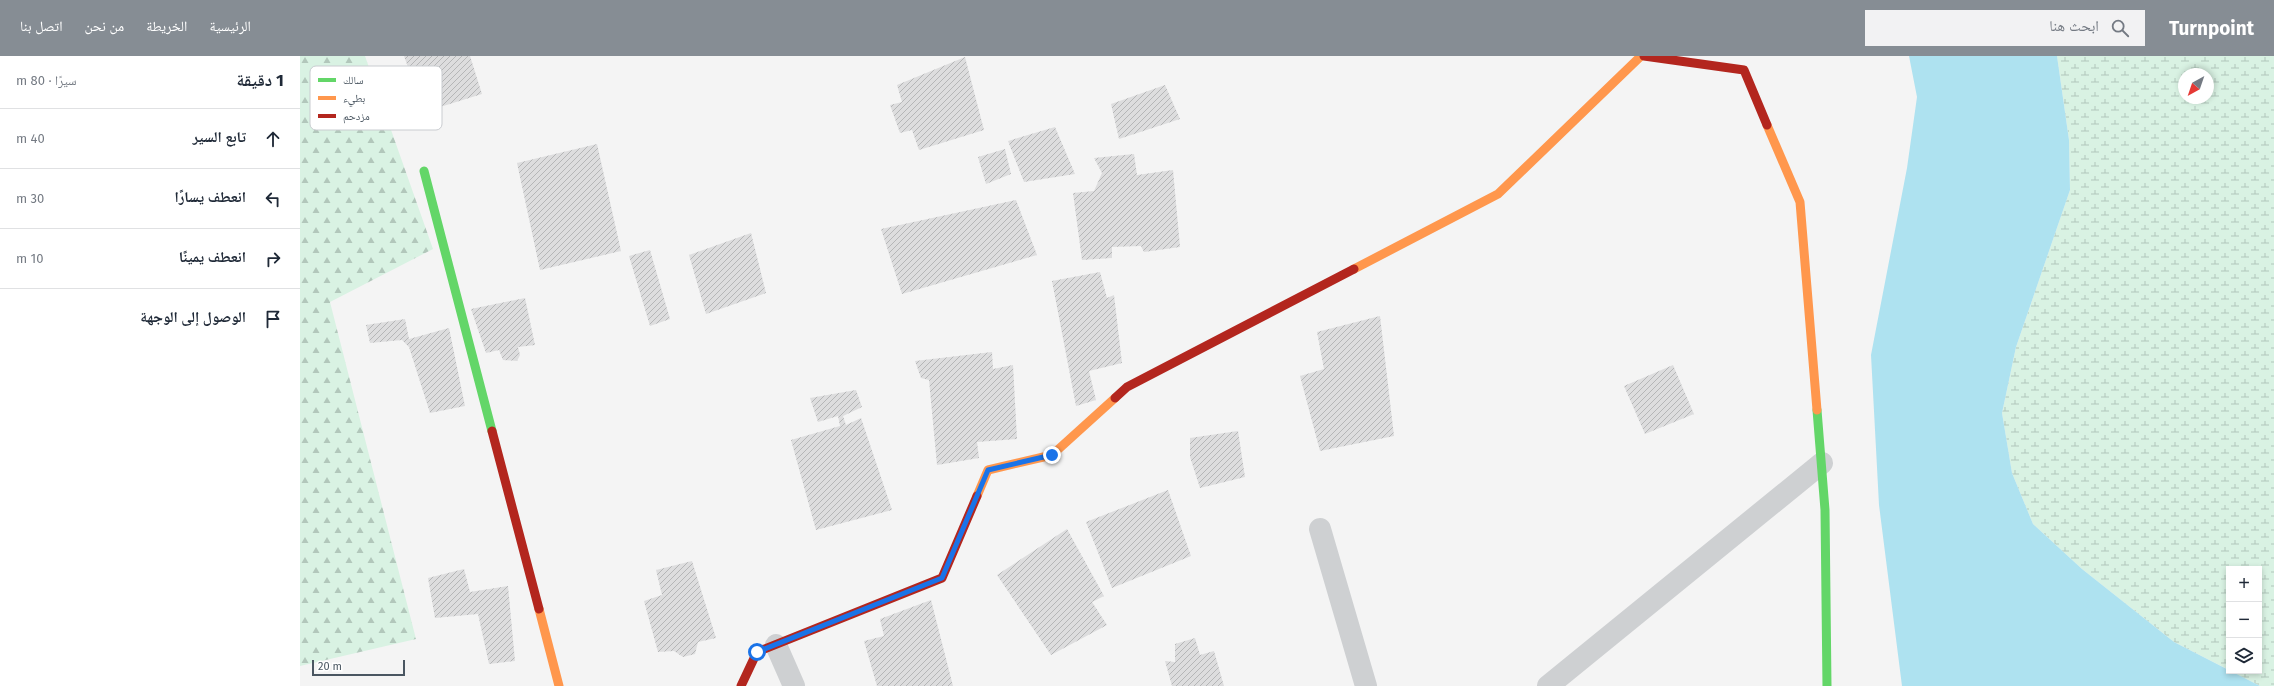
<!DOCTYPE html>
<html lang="ar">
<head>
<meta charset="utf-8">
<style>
  :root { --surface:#fff; --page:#f2f2f3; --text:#1f2937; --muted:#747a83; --line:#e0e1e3; --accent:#868d94 }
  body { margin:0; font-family:"Fira Sans","Noto Naskh Arabic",sans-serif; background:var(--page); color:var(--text); direction:rtl }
  .controls { position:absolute; right:12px; bottom:12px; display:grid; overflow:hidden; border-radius:0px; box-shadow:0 2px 6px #0003 }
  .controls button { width:36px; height:36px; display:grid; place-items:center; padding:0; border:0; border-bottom:1px solid var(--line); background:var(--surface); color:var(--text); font:20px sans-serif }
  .compass { position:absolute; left:1878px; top:12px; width:36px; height:36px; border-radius:50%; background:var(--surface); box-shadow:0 2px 6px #0003; rotate:220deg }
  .scale { position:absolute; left:12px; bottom:10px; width:93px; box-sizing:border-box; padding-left:4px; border:2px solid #4a5661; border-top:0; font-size:11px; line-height:14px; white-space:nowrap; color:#4a5661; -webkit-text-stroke:3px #fff; paint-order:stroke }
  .stop { position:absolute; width:12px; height:12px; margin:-9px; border:3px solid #1a73e8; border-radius:50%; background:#fff }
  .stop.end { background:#1a73e8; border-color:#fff; box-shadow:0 1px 4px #0008 }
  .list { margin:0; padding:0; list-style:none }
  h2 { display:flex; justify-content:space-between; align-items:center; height:52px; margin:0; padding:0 16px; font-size:17px }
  h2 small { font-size:13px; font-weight:400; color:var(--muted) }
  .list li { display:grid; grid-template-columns:26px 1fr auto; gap:12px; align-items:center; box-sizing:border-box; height:60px; padding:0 16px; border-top:1px solid var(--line) }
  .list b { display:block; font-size:15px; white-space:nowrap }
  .list em { font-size:13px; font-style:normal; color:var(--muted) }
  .icon { flex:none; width:22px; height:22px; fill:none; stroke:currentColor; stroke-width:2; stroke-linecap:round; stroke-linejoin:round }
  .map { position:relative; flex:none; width:1974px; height:630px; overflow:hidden; direction:ltr }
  header { display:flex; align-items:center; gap:24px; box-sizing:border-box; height:56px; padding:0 20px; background:var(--accent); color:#fff }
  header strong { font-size:19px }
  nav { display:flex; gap:22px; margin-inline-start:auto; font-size:14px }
  .search { width:280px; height:36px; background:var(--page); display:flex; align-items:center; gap:10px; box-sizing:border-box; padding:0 14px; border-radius:0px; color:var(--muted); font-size:15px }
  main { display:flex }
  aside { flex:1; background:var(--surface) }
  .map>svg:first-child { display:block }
</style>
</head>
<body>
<header>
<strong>Turnpoint</strong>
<div class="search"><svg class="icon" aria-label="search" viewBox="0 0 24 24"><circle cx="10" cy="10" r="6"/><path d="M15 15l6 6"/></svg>ابحث هنا</div>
<nav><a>الرئيسية</a><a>الخريطة</a><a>من نحن</a><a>اتصل بنا</a></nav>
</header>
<main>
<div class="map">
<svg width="1974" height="630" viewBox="0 0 1974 630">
  <defs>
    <pattern id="forest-firs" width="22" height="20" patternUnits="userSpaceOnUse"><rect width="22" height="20" fill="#d9f2e3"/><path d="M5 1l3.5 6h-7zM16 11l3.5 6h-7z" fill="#b2c7bb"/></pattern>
    <pattern id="wetland-marsh" width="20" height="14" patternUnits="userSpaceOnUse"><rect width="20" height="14" fill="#d9f2e3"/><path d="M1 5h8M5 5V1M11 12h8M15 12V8" fill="none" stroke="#b2c7bb"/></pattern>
    <pattern id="building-hatch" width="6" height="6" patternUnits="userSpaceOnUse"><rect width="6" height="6" fill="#ddddde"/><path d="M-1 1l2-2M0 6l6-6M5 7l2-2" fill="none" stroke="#b5b6b7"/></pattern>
  </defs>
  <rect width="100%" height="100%" fill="#f4f4f4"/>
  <path fill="url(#forest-firs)" d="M0 0H65L133 193 30 246 116 583 0 610Z"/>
  <path fill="url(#wetland-marsh)" fill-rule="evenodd" d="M1757 0H1974V630H1960L1930 615H1959V513H1929V614L1874 586 1782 513 1733 468 1712 417 1702 357 1716 291 1770 134 1769 84ZM1884 18H1908V42H1884Z"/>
  <path fill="#aee2f0" d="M1609 0H1757L1769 84 1770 134 1716 291 1702 357 1712 417 1733 468 1782 513 1874 586 1960 630H1602L1579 449 1571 299 1607 112 1617 41Z"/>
  <path fill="url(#building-hatch)" d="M104 0H170L182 38 124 56Z
    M665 1 684 74 619 94 612 74 600 77 590 49 602 46 597 29Z
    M865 29 880 63 819 83 811 48Z
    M755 71 775 118 724 126 708 85Z
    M297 88 321 195 240 214 217 107Z
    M705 93 711 118 686 128 678 101Z
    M834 98 837 119 873 114 880 191 844 196 841 190 812 191V202L782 204 773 137 794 135 802 117 794 102Z
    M716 144 737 199 602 238 581 173Z
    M451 177 466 237 406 258 389 199Z
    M350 194 370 263 350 270 329 200Z
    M800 216 807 242 814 239 822 307 789 315 796 344 776 350 752 225Z
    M225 242 235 289 218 291 220 299 217 305 203 304 199 294 186 297 171 253Z
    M1080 260 1094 380 1020 395 1000 320 1024 313 1017 276Z
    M105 263 109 283 149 272 165 350 130 357 109 291 102 284 70 287 66 269Z
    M692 296 693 313 713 309 717 383 677 386 679 402 637 409 629 324 621 322 615 305Z
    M1373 309 1394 358 1345 378 1324 330Z
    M556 334 562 351 543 360 546 369 561 362 592 454 516 474 491 384 540 370 538 360 518 366 510 342Z
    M938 375 945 421 900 432 890 401V382Z
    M868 434 891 500 812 532 786 466Z
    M767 473 804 540 792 546 807 569 751 599 697 519Z
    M392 505 416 582 398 586 395 598 383 601 374 595 358 596 344 545 362 539 356 514Z
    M164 513 170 536 208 530 215 605 189 608 178 558 135 562 128 522Z
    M631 544 653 630H577L564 585 584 580 580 563Z
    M895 582 900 599 914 595 924 630H872L865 605 875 606V588Z"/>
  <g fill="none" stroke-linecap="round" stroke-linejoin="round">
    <path stroke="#ced0d2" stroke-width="22" d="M1020 473 1066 630
      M476 589 494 630
      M1248 630 1522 407"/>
    <path stroke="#63d668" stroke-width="9" d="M124 115 192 375
      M1517 354 1525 454 1527 630"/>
    <path stroke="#ff974d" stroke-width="9" d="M1467 69 1500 146 1517 354
      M1054 213 1198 138 1341 0
      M677 440 688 414 752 399 815 342
      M239 553 259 630"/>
    <path stroke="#b3261e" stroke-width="9" d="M1344 0 1444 14 1467 69
      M815 342 827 331 1054 213
      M192 375 239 553
      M441 630 457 596 642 522 677 440"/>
  </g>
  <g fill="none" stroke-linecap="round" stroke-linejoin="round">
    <path stroke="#1a73e8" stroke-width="5" d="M457 596 642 522 688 414 752 399"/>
  </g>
  <rect x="10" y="10" width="132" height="64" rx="6" fill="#fff" stroke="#c9ccd0" stroke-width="1"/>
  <rect x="18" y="22" width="18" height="4" fill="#63d668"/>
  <rect x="18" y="40" width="18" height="4" fill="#ff974d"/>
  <rect x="18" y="58" width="18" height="4" fill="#b3261e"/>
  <g font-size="11" fill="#4a5661">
    <text x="43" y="28">سالك</text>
    <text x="43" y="46">بطيء</text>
    <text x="43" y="64">مزدحم</text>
  </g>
</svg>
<div class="controls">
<button>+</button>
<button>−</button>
<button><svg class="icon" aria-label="layers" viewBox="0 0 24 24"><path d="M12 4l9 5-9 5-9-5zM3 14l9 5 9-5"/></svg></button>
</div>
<svg class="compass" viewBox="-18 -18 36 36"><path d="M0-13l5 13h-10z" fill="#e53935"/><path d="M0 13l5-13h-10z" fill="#747a83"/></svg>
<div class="scale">20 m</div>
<div class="stop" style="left:457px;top:596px"></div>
<div class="stop end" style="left:752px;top:399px"></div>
</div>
<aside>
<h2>1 دقيقة<small>سيرًا · 80 m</small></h2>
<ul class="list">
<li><svg class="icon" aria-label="ahead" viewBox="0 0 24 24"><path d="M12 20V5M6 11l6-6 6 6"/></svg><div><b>تابع السير</b></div><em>40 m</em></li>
<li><svg class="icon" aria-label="left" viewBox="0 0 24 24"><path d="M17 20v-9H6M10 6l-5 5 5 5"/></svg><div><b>انعطف يسارًا</b></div><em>30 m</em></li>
<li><svg class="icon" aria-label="right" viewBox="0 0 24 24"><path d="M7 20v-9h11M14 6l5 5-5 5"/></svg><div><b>انعطف يمينًا</b></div><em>10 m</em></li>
<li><svg class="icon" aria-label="arrive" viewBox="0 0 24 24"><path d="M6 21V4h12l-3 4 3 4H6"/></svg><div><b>الوصول إلى الوجهة</b></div></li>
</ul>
</aside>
</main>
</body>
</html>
